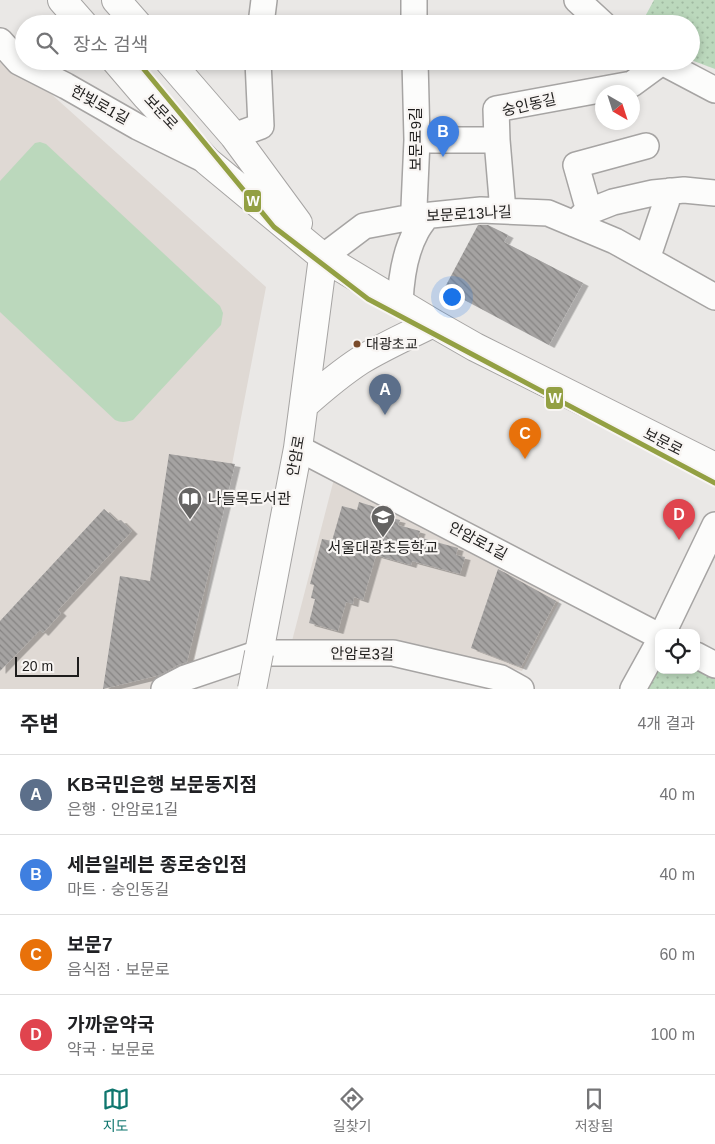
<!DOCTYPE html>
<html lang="ko">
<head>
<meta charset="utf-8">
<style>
  :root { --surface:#fff; --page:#f2f2f2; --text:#202124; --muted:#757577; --line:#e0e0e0; --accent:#0f766e }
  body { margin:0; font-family:Helvetica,"Noto Sans KR",sans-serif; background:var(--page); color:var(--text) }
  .controls { position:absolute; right:15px; bottom:15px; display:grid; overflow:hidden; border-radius:10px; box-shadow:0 2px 8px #0003 }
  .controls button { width:45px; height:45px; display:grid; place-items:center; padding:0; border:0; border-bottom:1px solid var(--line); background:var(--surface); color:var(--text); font:25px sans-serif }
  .compass { position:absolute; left:595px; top:85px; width:45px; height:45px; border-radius:50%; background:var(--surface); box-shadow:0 2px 8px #0003; rotate:141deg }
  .scale { position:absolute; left:15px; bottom:12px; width:64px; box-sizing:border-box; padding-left:5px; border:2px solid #1e1d1c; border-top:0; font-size:14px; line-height:18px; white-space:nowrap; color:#1e1d1c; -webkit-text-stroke:4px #f8f5f3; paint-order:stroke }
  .you { position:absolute; left:451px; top:296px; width:18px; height:18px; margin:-12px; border:4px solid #fff; border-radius:50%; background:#1a73e8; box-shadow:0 0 0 8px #1a73e833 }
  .badge { display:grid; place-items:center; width:32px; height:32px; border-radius:50%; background:var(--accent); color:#fff; font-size:16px; font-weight:700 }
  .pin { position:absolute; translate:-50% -41px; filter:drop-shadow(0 1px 2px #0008) }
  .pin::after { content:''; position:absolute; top:26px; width:18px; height:15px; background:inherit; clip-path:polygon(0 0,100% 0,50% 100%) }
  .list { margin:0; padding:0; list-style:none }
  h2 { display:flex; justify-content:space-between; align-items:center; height:65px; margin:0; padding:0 20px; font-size:21px }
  h2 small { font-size:16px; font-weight:400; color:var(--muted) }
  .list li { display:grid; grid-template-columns:32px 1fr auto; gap:15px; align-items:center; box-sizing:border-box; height:80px; padding:0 20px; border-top:1px solid var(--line) }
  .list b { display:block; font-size:19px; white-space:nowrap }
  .list p { margin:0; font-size:16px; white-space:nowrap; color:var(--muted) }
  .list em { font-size:16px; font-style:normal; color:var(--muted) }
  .icon { flex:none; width:28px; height:28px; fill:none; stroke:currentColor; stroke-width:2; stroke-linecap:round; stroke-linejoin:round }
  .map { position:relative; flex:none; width:715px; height:689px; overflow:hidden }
  .search { position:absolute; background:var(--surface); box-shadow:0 2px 8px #0003; left:15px; right:15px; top:15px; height:55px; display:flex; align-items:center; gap:12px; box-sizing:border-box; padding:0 18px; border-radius:28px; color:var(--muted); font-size:19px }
  .sheet { height:385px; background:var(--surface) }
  nav { display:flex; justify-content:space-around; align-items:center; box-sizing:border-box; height:70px; border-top:1px solid var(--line); background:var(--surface); font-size:14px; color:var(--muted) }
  nav a { display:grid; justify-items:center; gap:2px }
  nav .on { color:var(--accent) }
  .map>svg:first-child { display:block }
</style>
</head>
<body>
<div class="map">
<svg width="715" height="689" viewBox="0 0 715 689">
  <defs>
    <pattern id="park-dots" width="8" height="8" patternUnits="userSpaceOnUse" patternTransform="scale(1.25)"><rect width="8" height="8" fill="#bbd8bc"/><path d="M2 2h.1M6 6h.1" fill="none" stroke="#a0b9a1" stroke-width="1.8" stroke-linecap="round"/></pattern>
    <pattern id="building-back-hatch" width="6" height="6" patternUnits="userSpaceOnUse" patternTransform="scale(1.25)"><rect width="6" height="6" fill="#a5a3a2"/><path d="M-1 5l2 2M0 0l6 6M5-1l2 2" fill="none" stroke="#868483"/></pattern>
    <filter id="shadow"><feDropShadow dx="5.5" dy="3" stdDeviation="0" flood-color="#0004"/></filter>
  </defs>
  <rect width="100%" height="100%" fill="#eae8e6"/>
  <path fill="#dfd9d4" d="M0 48 266 287 193 668 149 689H0Z
    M334 479 561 598 522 671 414 646 292 641Z"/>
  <path fill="#bbd8bc" d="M40 142 46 144 220 306 223 313 221 325 133 420C127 422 121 423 115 420L0 312V181L35 143Z"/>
  <path fill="url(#park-dots)" d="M654 0H715V69L691 60V24H641Z
    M659 662V670H696V667L715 676V689H646Z"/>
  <path fill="url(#building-back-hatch)" filter="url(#shadow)" d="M478 225H488L508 235 504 242 583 283 549 345 444 289Z
    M169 454 235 464 187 662 178 665 160 675 103 689 120 576 150 581Z
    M359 502 388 511 387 517 400 520 398 525 420 531 418 537 458 548 456 555 465 557 460 574 412 561 411 565 376 555 363 600 354 597 353 604 346 602 338 631 309 623 315 599 311 598 314 585 310 584 322 539 332 541 342 506 357 510Z
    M104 509 117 521 121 520 132 531 58 610 61 613 43 633 40 630 0 671V621Z
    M498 569 556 601 521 667 471 648Z"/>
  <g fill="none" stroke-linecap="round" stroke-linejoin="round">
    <defs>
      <path id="minor" d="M414 0V24
        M577 0 603 24
        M261 24 264 0
        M0 41 19 62 66 86 138 127 201 158
        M660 61 715 90
        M234 136 261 126 258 61
        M417 140H497L496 109 632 84 662 62
        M497 140 503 211
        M589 211 576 165 646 146
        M412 217 414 207 417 140 415 61
        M574 224 585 213 613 202 653 193 684 190 715 193
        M323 257 364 226 412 217 481 210 548 213 615 241 715 297
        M647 259 670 191
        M400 303C401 279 404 254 416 232 419 226 423 221 427 216
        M298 448 659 636
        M663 633 715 525
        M696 655 715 665
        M164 689 185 678 259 653H393L501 678 521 689
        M633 689 659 642"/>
      <path id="primary" d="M62 0 83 24
        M116 0 137 24
        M116 61 146 96 207 161 323 257 433 323 475 347 715 467
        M169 61 234 136 298 223
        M304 405C322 389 341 373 361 360 384 346 409 335 433 323
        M259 653 298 448 323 257"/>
    </defs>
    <use href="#minor" stroke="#a6a4a3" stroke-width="28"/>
    <use href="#primary" stroke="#a6a4a3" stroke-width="30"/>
    <use href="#minor" stroke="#fcfcfb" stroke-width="25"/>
    <use href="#primary" stroke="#fcfcfb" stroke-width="28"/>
    <defs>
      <path id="primary-bridge" d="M252 689 259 653"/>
    </defs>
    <use href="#primary-bridge" stroke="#a6a4a3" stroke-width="30" stroke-linecap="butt"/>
    <use href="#primary-bridge" stroke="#fcfcfb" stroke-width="28"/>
    <defs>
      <path id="rail-1" d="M137 61 274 227 368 299 715 483"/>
    </defs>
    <use href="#rail-1" stroke="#f8f5f3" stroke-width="9"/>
    <use href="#rail-1" stroke="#93a043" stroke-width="5"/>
  </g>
  <defs>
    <symbol id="library-pin" viewBox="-11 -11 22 30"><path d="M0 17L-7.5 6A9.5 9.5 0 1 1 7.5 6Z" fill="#656463" stroke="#f8f5f3"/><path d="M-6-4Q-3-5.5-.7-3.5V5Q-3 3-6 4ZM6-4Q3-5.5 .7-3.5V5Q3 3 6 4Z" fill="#fff"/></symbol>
    <symbol id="school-pin" viewBox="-11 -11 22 30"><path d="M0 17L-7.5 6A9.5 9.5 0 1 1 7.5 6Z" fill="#656463" stroke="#f8f5f3"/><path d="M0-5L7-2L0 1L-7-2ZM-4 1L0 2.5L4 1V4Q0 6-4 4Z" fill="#fff"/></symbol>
  </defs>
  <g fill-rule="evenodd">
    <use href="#library-pin" x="176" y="485" width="28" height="38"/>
    <use href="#school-pin" x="369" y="503" width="28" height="38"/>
  </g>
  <circle fill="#7a4b2a" stroke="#f8f5f3" stroke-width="2" cx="357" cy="344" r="4.5"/>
  <g text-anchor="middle" stroke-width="4.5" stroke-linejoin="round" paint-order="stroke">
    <g font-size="14" fill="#1e1d1c" stroke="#f8f5f3" text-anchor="start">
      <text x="366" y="349">대광초교</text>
    </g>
    <g font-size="15" fill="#1e1d1c" stroke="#f8f5f3">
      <text transform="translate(100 105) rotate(29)" y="5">한빛로1길</text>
      <text transform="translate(529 105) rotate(-13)" y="5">숭인동길</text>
      <text transform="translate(161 112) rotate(47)" y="5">보문로</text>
      <text transform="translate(416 139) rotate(-90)" y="5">보문로9길</text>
      <text transform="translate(469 214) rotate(-3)" y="5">보문로13나길</text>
      <text transform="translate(663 442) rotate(27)" y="5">보문로</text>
      <text transform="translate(296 456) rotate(-80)" y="5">안암로</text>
      <text transform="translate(478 541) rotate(28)" y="5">안암로1길</text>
      <text transform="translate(362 654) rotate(1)" y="5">안암로3길</text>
    </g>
    <g font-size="15" fill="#1e1d1c" stroke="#f8f5f3" text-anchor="start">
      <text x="208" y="504">나들목도서관</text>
      <text x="383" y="553" text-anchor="middle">서울대광초등학교</text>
    </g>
  </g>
  <g stroke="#f8f5f3" stroke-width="2">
    <rect x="243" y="189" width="19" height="24" rx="5" fill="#93a043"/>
    <rect x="545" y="386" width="19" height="24" rx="5" fill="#93a043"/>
  </g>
  <g font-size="14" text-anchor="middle" font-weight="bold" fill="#fff">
    <text x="253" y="206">W</text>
    <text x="555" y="403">W</text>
  </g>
</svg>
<div class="controls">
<button><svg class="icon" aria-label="locate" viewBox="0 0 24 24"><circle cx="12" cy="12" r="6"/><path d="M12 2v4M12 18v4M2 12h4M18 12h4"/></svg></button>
</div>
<svg class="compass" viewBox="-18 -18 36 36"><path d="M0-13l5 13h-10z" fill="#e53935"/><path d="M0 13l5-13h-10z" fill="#757577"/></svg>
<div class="scale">20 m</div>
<div class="you"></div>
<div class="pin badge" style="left:385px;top:415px;background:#5c6f8a">A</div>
<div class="pin badge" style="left:443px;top:157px;background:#3f7fe0">B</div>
<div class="pin badge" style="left:525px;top:459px;background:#e8710a">C</div>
<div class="pin badge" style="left:679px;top:540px;background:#e0444e">D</div>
<div class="search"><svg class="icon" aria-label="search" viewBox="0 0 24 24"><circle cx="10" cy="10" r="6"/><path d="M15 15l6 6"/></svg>장소 검색</div>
</div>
<section class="sheet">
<h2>주변<small>4개 결과</small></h2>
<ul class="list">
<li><span class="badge" style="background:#5c6f8a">A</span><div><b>KB국민은행 보문동지점</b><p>은행 · 안암로1길</p></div><em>40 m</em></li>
<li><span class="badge" style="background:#3f7fe0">B</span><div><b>세븐일레븐 종로숭인점</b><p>마트 · 숭인동길</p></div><em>40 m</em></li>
<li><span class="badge" style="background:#e8710a">C</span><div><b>보문7</b><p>음식점 · 보문로</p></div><em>60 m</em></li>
<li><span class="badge" style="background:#e0444e">D</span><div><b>가까운약국</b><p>약국 · 보문로</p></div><em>100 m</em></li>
</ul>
</section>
<nav>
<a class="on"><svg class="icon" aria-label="map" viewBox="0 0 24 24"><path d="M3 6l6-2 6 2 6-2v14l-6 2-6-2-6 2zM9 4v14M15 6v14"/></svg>지도</a>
<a><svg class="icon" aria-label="directions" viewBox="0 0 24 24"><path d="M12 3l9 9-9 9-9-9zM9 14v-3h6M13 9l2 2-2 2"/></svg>길찾기</a>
<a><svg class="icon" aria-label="saved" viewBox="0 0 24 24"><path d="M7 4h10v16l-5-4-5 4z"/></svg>저장됨</a>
</nav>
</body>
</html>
